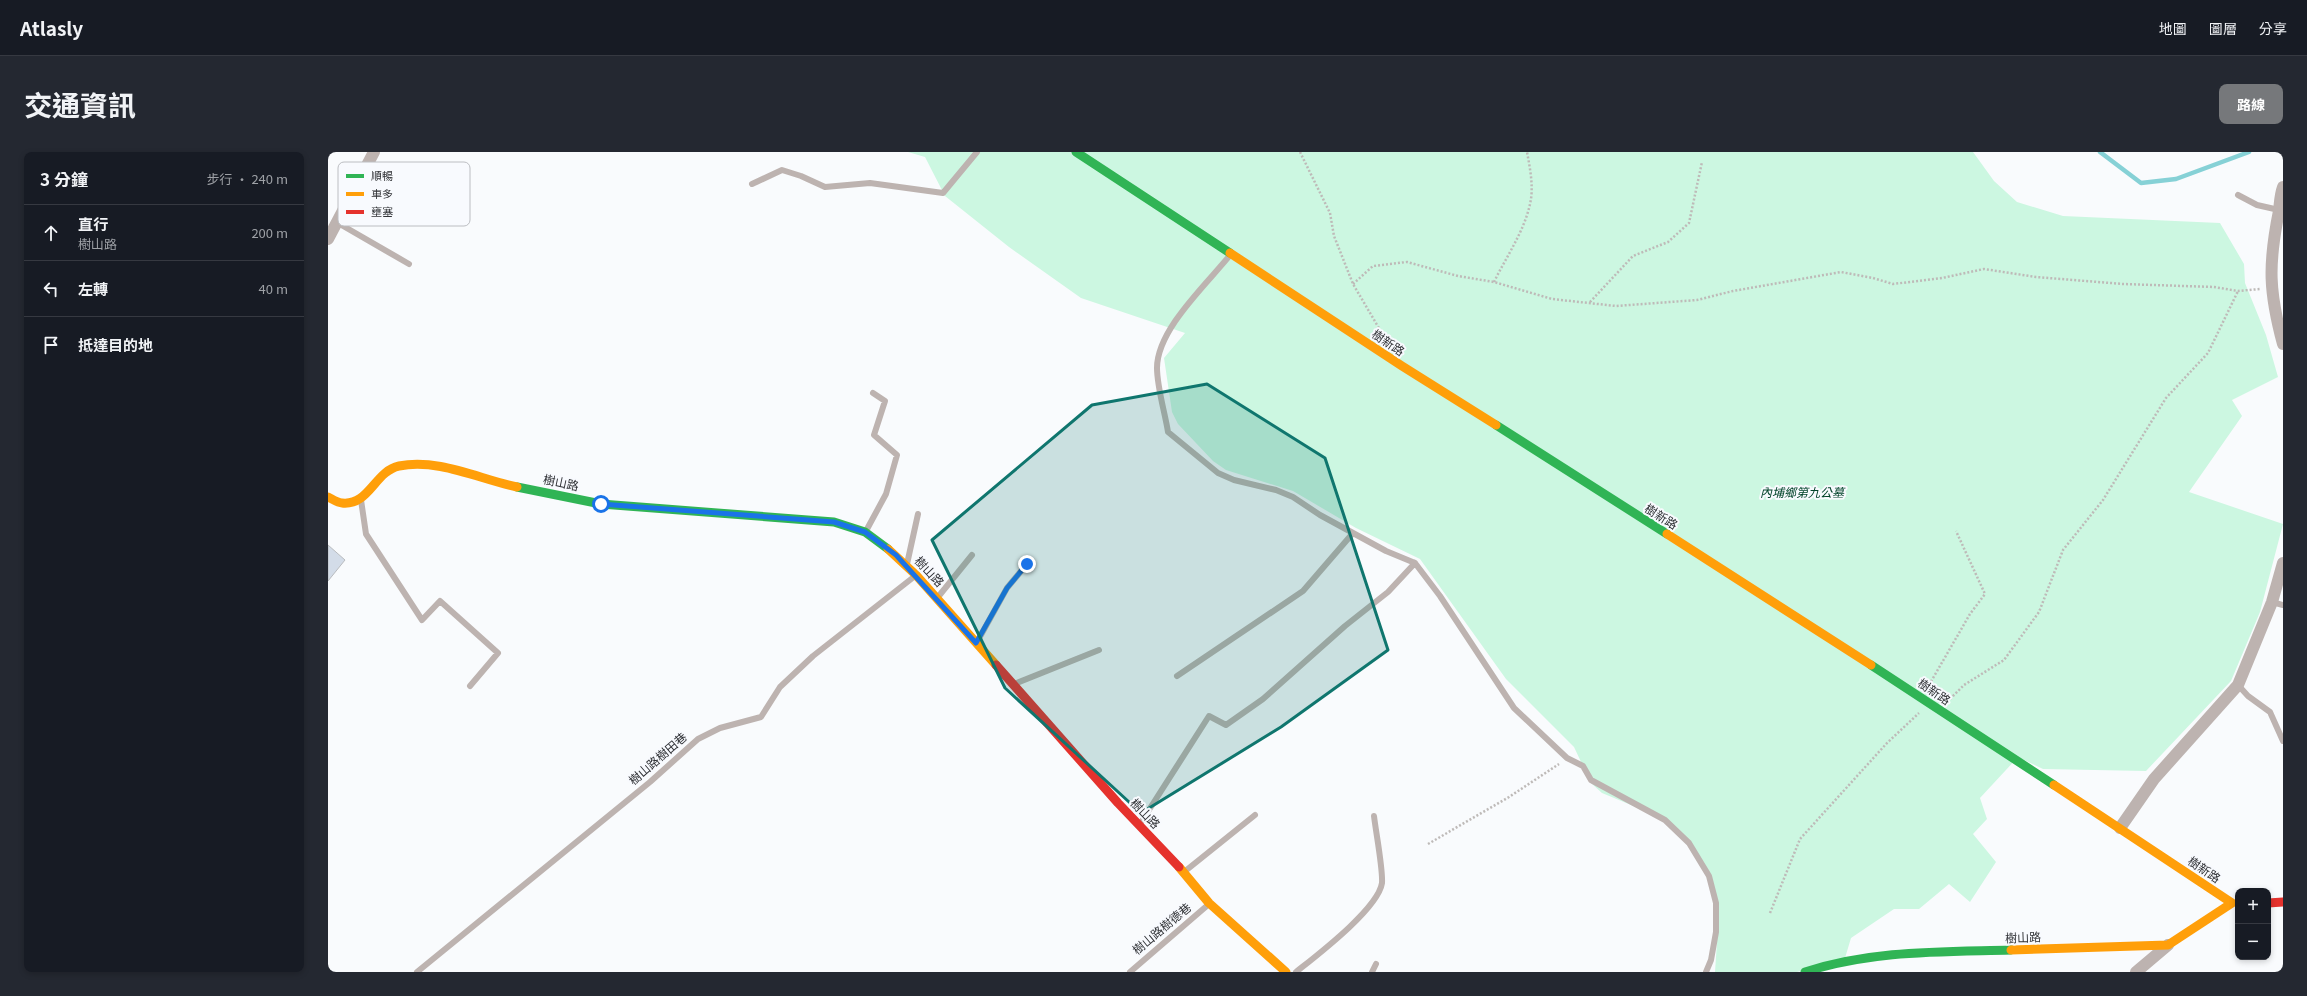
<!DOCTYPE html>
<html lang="zh-TW">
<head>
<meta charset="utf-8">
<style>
  :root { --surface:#171b24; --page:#242831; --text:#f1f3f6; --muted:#9ea1a6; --line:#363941; --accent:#76787b }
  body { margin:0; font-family:Georgia,"Noto Sans TC",serif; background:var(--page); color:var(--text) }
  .controls { position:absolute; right:12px; bottom:12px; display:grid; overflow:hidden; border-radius:8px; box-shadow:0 2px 6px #0003 }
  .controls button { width:36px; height:36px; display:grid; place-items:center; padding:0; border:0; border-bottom:1px solid var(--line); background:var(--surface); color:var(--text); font:20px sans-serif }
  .stop { position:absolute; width:12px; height:12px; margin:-9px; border:3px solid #1a73e8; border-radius:50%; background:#fff }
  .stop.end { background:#1a73e8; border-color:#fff; box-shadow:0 1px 4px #0008 }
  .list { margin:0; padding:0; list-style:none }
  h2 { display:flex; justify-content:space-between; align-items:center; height:52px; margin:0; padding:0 16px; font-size:17px }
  h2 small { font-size:13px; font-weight:400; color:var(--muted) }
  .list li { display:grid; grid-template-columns:26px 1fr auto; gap:12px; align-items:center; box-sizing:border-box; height:56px; padding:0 16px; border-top:1px solid var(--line) }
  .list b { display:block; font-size:15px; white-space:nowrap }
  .list p { margin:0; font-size:13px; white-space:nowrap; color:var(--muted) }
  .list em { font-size:13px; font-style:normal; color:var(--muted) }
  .icon { flex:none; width:22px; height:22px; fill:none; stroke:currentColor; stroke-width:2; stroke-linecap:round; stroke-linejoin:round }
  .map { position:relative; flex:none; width:1955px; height:820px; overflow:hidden; border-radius:8px }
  header { display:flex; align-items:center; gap:24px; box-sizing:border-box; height:56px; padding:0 20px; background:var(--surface); border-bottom:1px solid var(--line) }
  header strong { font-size:19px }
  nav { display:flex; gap:22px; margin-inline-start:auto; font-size:14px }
  .intro { display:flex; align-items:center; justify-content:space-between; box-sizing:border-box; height:96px; padding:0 24px }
  h1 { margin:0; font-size:28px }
  .button { padding:10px 18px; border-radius:8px; background:var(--accent); color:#fff; font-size:14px; font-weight:700 }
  main { display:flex; gap:24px; padding:0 24px }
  aside { flex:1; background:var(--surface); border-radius:8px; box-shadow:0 2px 6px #0003 }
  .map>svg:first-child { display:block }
</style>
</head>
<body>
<header>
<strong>Atlasly</strong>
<nav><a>地圖</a><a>圖層</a><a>分享</a></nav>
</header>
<div class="intro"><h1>交通資訊</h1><a class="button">路線</a></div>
<main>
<aside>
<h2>3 分鐘<small>步行 · 240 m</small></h2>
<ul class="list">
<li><svg class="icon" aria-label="ahead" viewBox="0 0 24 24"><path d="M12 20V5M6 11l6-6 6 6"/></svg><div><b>直行</b><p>樹山路</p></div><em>200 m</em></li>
<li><svg class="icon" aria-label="left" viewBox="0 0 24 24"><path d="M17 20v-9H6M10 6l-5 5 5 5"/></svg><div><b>左轉</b></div><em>40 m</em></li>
<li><svg class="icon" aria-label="arrive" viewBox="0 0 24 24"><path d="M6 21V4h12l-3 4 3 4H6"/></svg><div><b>抵達目的地</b></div></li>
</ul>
</aside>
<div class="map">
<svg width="1955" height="820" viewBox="0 0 1955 820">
  <rect width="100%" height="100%" fill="#f9fbfd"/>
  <path fill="#ccf7e1" d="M580 0H1645L1666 29 1689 50 1735 64 1892 71 1916 112 1917 131 1938 183 1950 225 1904 248 1914 264 1861 340 1955 372 1932 460 1903 529 1818 619 1715 617 1690 605 1652 646 1659 667 1645 682 1668 710 1642 750 1621 732 1591 757H1566L1523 786 1517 806 1469 820H1387L1391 760 1377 721 1358 691 1337 667 1274 641 1263 631 1246 595 1178 527 1092 407 1028 376 965 339 898 318 885 309 850 272 844 260 836 206 857 181 753 146 681 95 617 44 597 5Z"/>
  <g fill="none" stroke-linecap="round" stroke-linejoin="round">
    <path stroke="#86d1d6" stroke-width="4.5" d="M1772 0 1813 31 1848 27 1921 0"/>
  </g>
  <path fill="#d3dce8" stroke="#b9bbbe" d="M0 393 17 408 0 429Z"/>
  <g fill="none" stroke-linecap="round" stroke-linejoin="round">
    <path stroke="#bebab8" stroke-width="2.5" stroke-dasharray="2 2" stroke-linecap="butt" d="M972 0 1002 61 1006 84 1025 132 1055 183
      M1166 130C1178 105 1196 80 1202 52 1206 36 1202 16 1199 0
      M1025 132 1045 114 1079 110 1130 124 1166 130 1224 147 1288 154 1369 148 1405 139 1513 120 1545 126 1565 132 1614 126 1656 117 1708 125 1795 132 1886 135 1910 139 1932 137
      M1262 150 1305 104 1340 90 1361 71 1374 10
      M1601 533 1642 462 1657 442 1628 379
      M1622 547 1636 533 1676 508 1711 460 1735 398 1775 348 1838 246 1880 201 1910 139
      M1100 692 1181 645 1231 612
      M1442 761 1472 687 1559 591 1591 561"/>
    <path stroke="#bdb3b0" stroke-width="6" d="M424 32 454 18 473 24 497 35 542 31 615 41 649 0
      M1910 43 1929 53 1951 58
      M10 71 81 112
      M903 102C880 131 829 177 829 216 829 235 837 261 840 280L890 321 906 328 948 338 965 345 992 363 1058 399 1087 411 1112 444 1186 556 1239 606 1255 614 1263 628 1337 668 1361 691 1381 724 1388 751V780L1383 808 1378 820
      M33 348 38 382 94 468 112 449 170 501 142 534
      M538 379 558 342 569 303 546 283 557 249 545 241
      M579 412 590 362
      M610 445 644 403
      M1944 450 1955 453
      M649 490 679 436 699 412
      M849 524 975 439 1025 381
      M686 532 771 498
      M1910 533 1920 544 1942 560 1955 589
      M812 672 881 564 898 573 935 547 1017 474 1060 440 1087 411
      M856 720 927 663
      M89 820 322 630 370 587 392 576 433 565 452 535 485 504 587 424
      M802 820 881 752
      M968 820C988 804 1050 757 1054 731 1055 717 1048 681 1046 664
      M1044 820 1048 812"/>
    <path stroke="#bdb3b0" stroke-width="12" d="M1955 35C1952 43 1952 51 1951 59 1940 113 1941 140 1955 192
      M0 87 46 0
      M1792 676 1826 627 1910 533 1944 450 1955 411
      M1808 820 1840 793"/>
    <path stroke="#30b455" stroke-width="9" d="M748 0 902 101
      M1168 273 1339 382
      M189 335 273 352 506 370 537 380 560 397
      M1543 513 1726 633
      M1477 820C1544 798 1613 800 1683 798"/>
    <path stroke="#ff9f0a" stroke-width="9" d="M902 101 1074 214 1168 273
      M0 345C4 347 10 351 14 351 41 354 47 319 71 314 110 306 151 327 189 335
      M1339 382 1543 513
      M560 397 588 423 668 513
      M1726 633 1904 751
      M851 715 881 751 958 820
      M1683 798 1840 793 1904 751"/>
    <path stroke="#e5322d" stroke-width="9" d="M668 513 790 651 851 715
      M1940 751 1955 750"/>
  </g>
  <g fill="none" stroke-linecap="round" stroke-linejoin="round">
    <path stroke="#1a73e8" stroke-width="5" d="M273 352 506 370 537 380 568 403 648 491 679 436 699 412"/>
  </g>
  <path fill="#0f766e" fill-opacity="0.2" stroke="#0f766e" stroke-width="3" stroke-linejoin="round" d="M879 232 997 306 1060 498 953 575 813 661 677 536 604 388 764 253Z"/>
  <g text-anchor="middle" stroke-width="4" stroke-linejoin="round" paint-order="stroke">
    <g font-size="12" fill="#2f3135" stroke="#f8fafe">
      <text transform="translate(1060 191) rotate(34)" y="4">樹新路</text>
      <text transform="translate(233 331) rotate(12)" y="4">樹山路</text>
      <text transform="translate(1333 365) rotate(32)" y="4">樹新路</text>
      <text transform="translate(601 420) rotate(47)" y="4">樹山路</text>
      <text transform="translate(1606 540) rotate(34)" y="4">樹新路</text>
      <text transform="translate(330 607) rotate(-41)" y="4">樹山路樹田巷</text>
      <text transform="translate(817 662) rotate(46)" y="4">樹山路</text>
      <text transform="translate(1876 718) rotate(34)" y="4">樹新路</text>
      <text transform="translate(834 777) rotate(-40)" y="4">樹山路樹德巷</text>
      <text transform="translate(1695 786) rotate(-2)" y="4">樹山路</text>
    </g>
    <g font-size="12" font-style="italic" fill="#014329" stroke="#f8fafe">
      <text x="1474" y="345">內埔鄉第九公墓</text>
    </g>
  </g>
  <rect x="10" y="10" width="132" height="64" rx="6" fill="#f8fafe" stroke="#bcbec2" stroke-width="1"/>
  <rect x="18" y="22" width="18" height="4" fill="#30b455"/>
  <rect x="18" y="40" width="18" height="4" fill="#ff9f0a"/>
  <rect x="18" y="58" width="18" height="4" fill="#e5322d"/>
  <g font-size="11" fill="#2f3135">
    <text x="43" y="28">順暢</text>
    <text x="43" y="46">車多</text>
    <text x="43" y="64">壅塞</text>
  </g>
</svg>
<div class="controls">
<button>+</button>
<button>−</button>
</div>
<div class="stop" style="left:273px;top:352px"></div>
<div class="stop end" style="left:699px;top:412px"></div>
</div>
</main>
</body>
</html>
